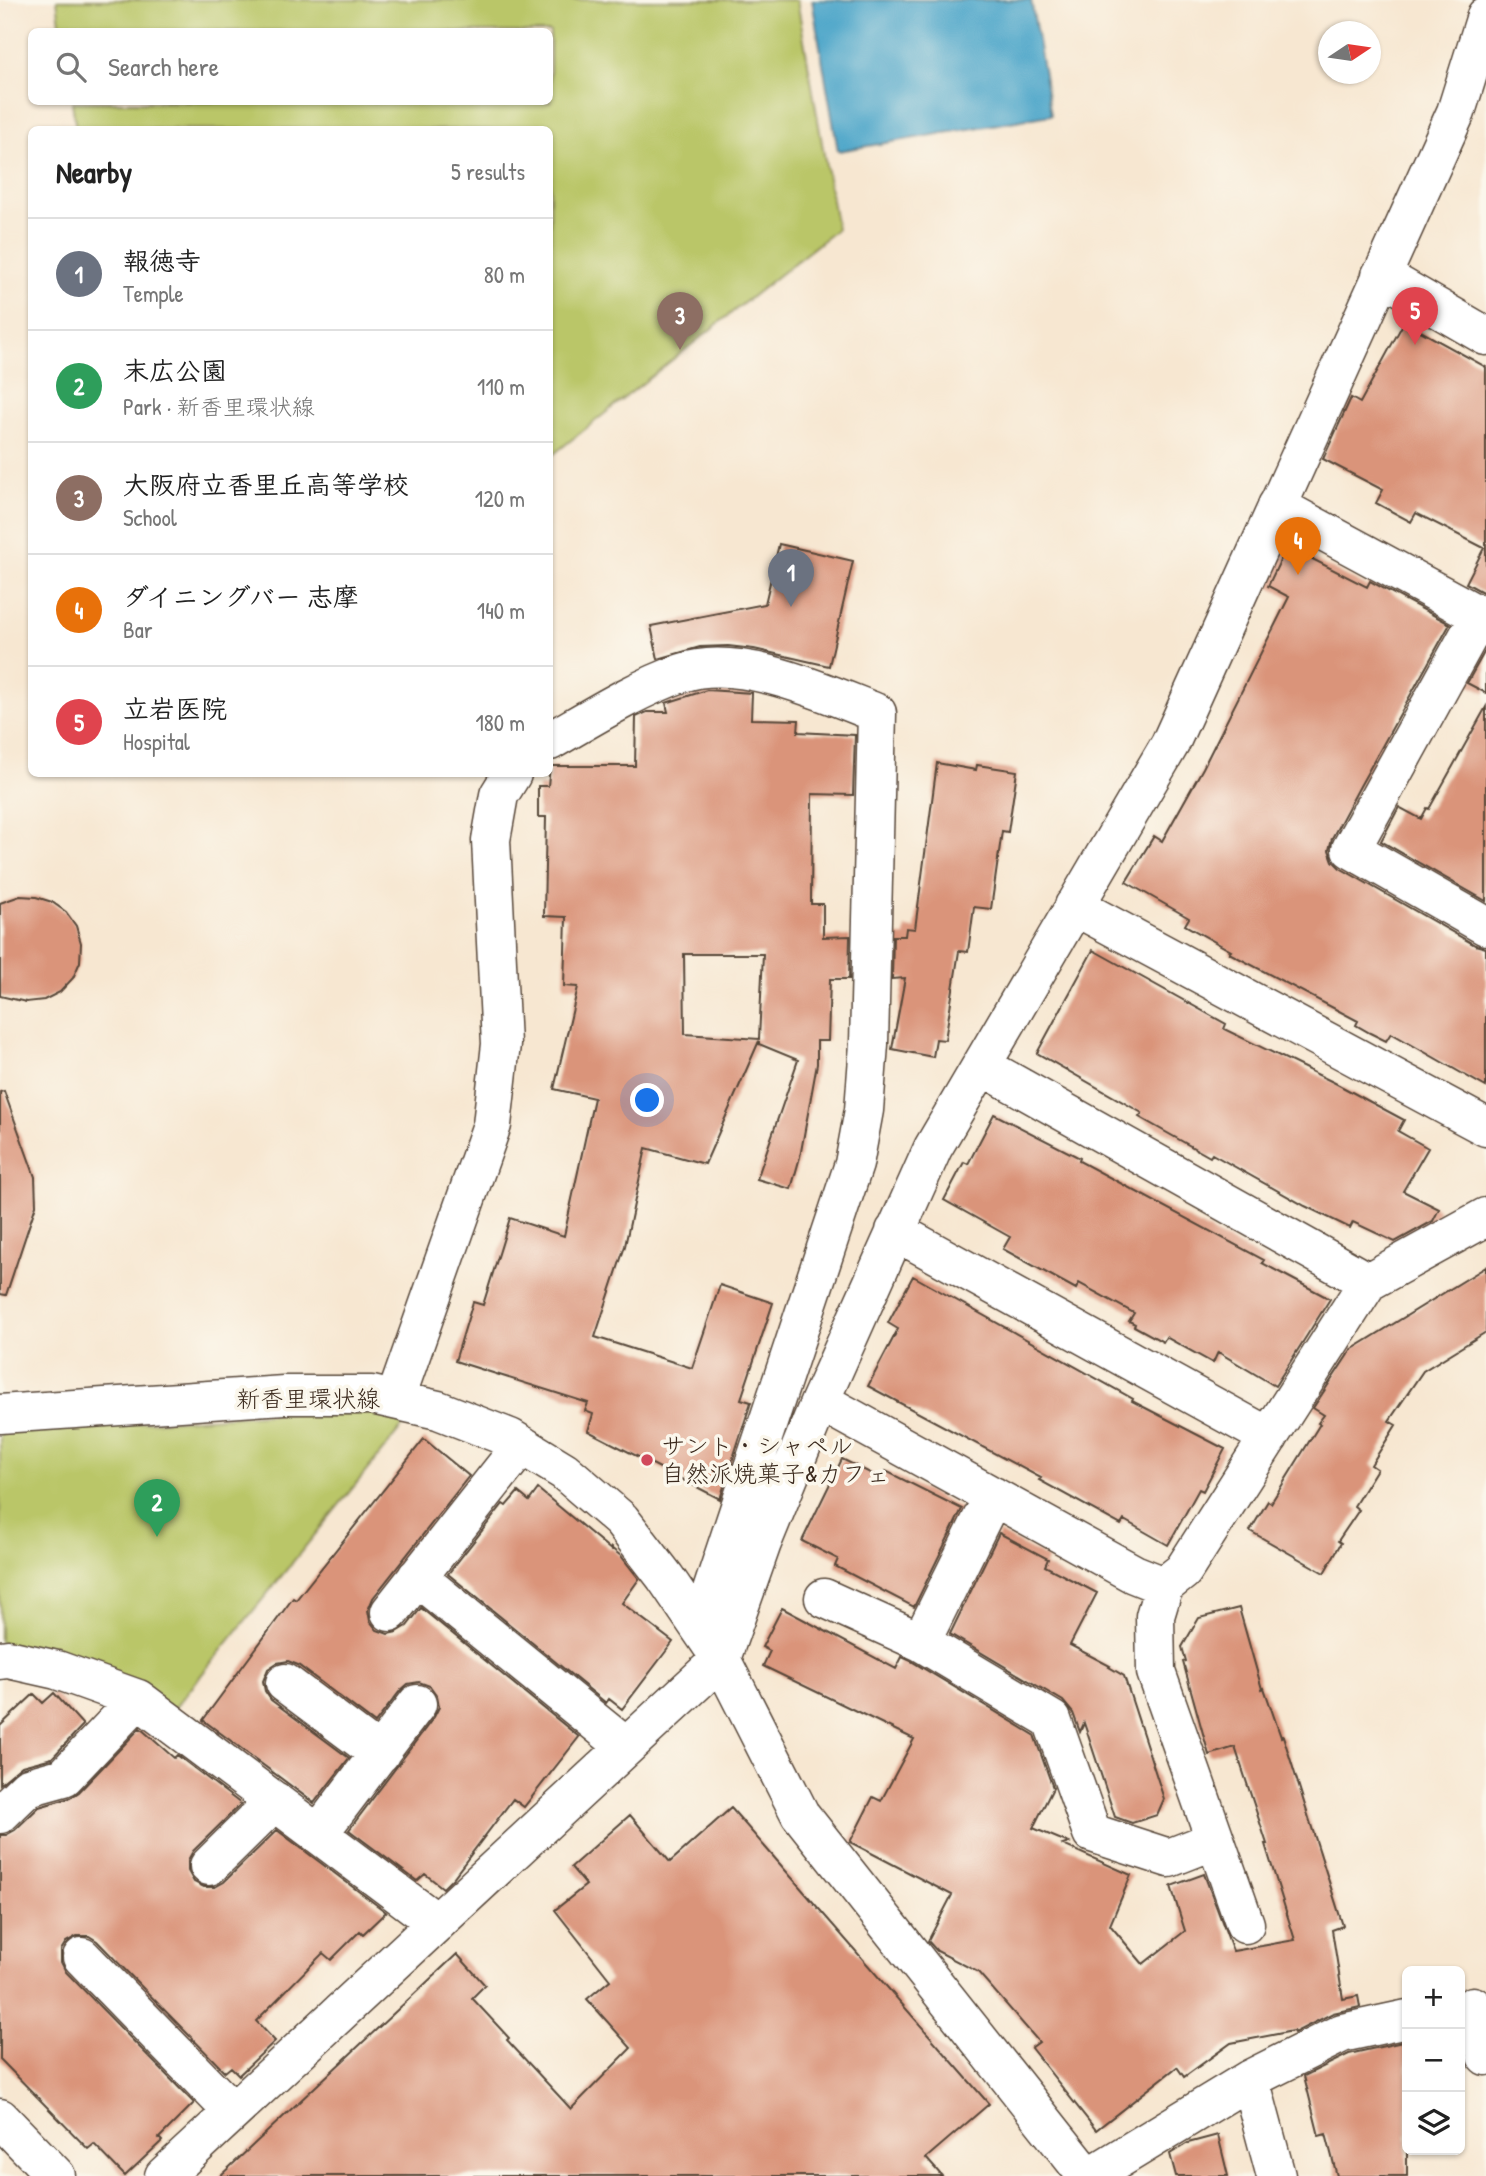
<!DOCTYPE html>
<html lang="en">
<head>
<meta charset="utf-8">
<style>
  :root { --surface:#fff; --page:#f6f6f6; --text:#222; --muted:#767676; --line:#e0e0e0; --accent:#0b8043 }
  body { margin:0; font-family:"Patrick Hand","Klee One",sans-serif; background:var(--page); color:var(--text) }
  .controls { position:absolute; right:21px; bottom:21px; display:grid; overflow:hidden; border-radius:10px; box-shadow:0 2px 5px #0004 }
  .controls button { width:63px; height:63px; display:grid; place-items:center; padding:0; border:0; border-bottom:2px solid var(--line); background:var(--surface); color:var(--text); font:35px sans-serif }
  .compass { position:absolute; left:1318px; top:21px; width:63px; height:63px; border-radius:50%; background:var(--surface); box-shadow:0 2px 5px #0004; rotate:77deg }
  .you { position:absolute; left:648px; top:1101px; width:24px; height:24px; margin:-18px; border:5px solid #fff; border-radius:50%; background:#1a73e8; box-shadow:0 0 0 10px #1a73e833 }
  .badge { display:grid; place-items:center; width:46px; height:46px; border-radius:50%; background:var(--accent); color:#fff; font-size:23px; font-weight:700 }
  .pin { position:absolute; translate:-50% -58px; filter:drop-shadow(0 2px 4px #0008) }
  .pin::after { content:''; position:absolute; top:37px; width:24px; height:21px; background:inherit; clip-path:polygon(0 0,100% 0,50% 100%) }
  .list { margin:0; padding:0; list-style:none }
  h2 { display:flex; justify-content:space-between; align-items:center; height:91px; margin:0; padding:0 28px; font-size:30px }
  h2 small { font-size:23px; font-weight:400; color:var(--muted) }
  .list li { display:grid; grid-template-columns:46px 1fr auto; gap:21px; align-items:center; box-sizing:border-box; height:112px; padding:0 28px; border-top:2px solid var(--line) }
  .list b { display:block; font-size:26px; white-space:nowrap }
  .list p { margin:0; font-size:23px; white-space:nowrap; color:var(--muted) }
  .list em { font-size:23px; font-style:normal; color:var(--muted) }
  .icon { flex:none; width:38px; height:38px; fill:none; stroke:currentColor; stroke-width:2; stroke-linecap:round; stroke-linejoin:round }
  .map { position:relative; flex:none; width:1486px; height:2176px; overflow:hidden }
  .search { position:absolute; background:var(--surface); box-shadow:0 2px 5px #0004; left:28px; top:28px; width:525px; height:77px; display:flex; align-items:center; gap:18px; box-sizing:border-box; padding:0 24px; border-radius:10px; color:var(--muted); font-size:26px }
  .panel { position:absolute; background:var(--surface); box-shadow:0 2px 5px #0004; left:28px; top:126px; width:525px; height:651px; border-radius:10px }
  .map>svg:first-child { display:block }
</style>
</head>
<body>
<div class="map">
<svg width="1486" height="2176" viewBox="0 0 1486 2176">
  <rect width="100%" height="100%" fill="#fbf7ec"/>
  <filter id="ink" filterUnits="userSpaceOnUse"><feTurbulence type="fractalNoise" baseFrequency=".0143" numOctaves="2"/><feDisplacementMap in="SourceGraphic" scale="14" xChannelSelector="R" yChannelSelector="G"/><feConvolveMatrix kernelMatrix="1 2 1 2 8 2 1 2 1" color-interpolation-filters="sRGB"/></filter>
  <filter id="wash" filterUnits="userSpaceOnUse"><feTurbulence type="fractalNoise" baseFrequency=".00686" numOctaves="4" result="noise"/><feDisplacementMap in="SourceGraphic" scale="28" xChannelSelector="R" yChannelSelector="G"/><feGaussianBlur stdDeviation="1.57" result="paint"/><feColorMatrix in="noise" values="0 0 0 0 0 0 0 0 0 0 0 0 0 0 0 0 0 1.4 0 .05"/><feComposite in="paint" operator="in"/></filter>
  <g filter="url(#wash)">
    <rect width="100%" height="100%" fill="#f7e7d1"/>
    <path fill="#bac668" stroke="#7a7843" stroke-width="2" d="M57 0H797L837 229 550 457V130L76 129 72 102H550V32L61 31Z
      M284 1413H370L407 1421 173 1710 0 1642V1432Z"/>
    <path fill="#4ba5c9" stroke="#436874" stroke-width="2" d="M812 0H1031L1051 115 838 151Z"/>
    <g id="blocks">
      <path fill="#da947a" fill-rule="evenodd" d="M1404 322 1486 367V594L1466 583 1484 548 1416 513 1411 522 1376 503 1383 490 1323 459 1351 398 1360 403Z
        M779 544 853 561 829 666 754 649 728 646 700 647 658 659 651 626 765 604Z
        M1287 546 1367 587 1370 581 1450 624 1360 786 1332 838 1329 850 1333 861 1340 868 1475 945 1486 948V1087L1391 1033 1386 1041 1370 1033 1356 1025 1358 1021 1229 953 1231 951 1185 925 1189 918 1126 882 1154 836 1162 841 1203 768 1289 597 1268 586Z
        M1486 649V693L1467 683Z
        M707 690 752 693 751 719 799 720 798 732 855 735 853 795 812 794 811 904H823V937L850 936 849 979H830L828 1041H817V1064L800 1157 791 1189 757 1179 798 1060 759 1044V1041L705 1164 646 1148 625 1246 595 1337 692 1368 720 1285 773 1303 741 1399 751 1402 720 1499 588 1431 593 1414 585 1411 588 1403 455 1361 473 1302 483 1305 510 1218 564 1236 594 1098 554 1089 578 987 564 986 566 917 544 916 546 817H538V786H548L550 766H635L636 717 647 712H668L666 703ZM684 954H763L759 1039 685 1034Z
        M1486 707V901L1381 841 1399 807 1421 819 1427 808 1429 809Z
        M937 763 976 770 977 765 1017 771 1008 832 1002 831 991 909 974 907 968 952 959 951 945 1040 936 1039 933 1057 892 1049 905 978 892 979 893 936H905L906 928 915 929Z
        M20 896 36 897 52 902 66 912 76 926 81 943 80 962 73 978 60 992 44 1000 26 1002 0 996V903Z
        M1093 950 1226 1024 1224 1029 1335 1083 1404 1120 1398 1131 1428 1148 1403 1191 1439 1209 1433 1221 1395 1242 1353 1222 1350 1228 1305 1206 1212 1154 1210 1157 1139 1117 1142 1113 1037 1053Z
        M4 1091 35 1177 36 1205 6 1295 0 1294V1092Z
        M994 1114 1080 1158 1079 1161 1264 1260 1262 1263 1330 1299 1275 1386 1218 1352 1213 1363 1166 1337 1163 1342 1134 1326 1135 1324 1129 1321 1134 1313 1079 1283 1076 1289 1003 1249 1010 1237 944 1200 964 1162 968 1164Z
        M1486 1267V1332L1423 1371 1389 1421 1396 1425 1371 1465 1377 1469 1354 1506 1359 1510 1338 1541 1341 1543 1324 1573 1250 1531 1268 1501 1271 1503 1320 1424 1318 1423 1324 1415 1313 1408 1351 1350Z
        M913 1276 1133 1399 1132 1401 1225 1449 1203 1491 1199 1489 1168 1545 1124 1520 1121 1525 1039 1480 1041 1478 868 1386 898 1329 888 1323Z
        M424 1439 469 1476 373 1598 368 1610 370 1621 377 1630 388 1634 397 1632 407 1626 421 1608 579 1737 524 1807 513 1799 453 1878 443 1888 425 1874 417 1881 349 1830 434 1717 439 1707 437 1696 430 1686 419 1682 408 1684 400 1691 375 1723 298 1665 288 1661 277 1663 268 1669 263 1681 265 1691 271 1700 349 1758 314 1803 203 1720 293 1598 296 1600Z
        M842 1459 882 1479 886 1471 962 1509 914 1607 835 1566 838 1559 802 1541Z
        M538 1489 611 1550V1548L621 1556 639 1579 622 1603 673 1642 622 1709 609 1699 606 1703 448 1574 503 1504 506 1506 518 1492 529 1501Z
        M999 1533 1048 1559 1045 1566 1097 1593 1070 1645 1110 1666 1109 1667 1124 1676 1164 1799 1157 1815 1132 1823 1115 1817 1084 1723 1080 1732 1073 1713 1063 1701 950 1634Z
        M782 1608 896 1669 902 1657 911 1661 1034 1735 1053 1788 1033 1828 1069 1843 1063 1845 1131 1875 1110 1925 1143 1964 1185 1931 1171 1886 1204 1874 1233 1951 1295 1940 1265 1844H1267L1235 1747 1209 1755 1183 1662 1186 1661 1182 1647 1199 1618 1239 1608 1262 1689 1264 1688 1281 1737 1283 1736 1343 1926 1332 1930 1343 1999 1358 1996 1360 2007 1333 2013 1294 2033 1293 2031 1231 2043 1184 2077 1177 2067 1096 2130 1031 2048 1039 2042 978 1972 937 1951 928 1941 952 1895 850 1842 873 1797 881 1801 914 1739 763 1666 770 1651 762 1647Z
        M54 1693 83 1725 52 1758 22 1766 0 1784V1726L34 1694 43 1703Z
        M140 1728 174 1758 177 1755 241 1804 193 1851 188 1860V1871L194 1882 204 1887H215L224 1882 277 1830 386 1912 363 1934 360 1931 331 1960 323 1953 256 2021 275 2041 239 2075 231 2067 225 2072 97 1941 89 1936H77L66 1942 61 1950V1962L66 1972 194 2103 159 2138 162 2141 125 2176 94 2144 88 2149 0 2059V1835H6L15 1830 39 1807 70 1798 79 1792Z
        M731 1808 989 2104 926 2158 942 2176H220L457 1954 485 1985 472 1998 509 2038 507 2040 571 2109 631 2048 587 1999 610 1980 555 1910 586 1885 571 1867 630 1815 670 1862Z
        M1407 2041V2176H1337L1326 2134 1319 2136 1304 2076 1349 2054Z
        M1218 2135 1228 2176H1176L1170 2154 1188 2143Z"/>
    </g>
  </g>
  <g filter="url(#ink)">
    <use href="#blocks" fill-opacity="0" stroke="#574639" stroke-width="2"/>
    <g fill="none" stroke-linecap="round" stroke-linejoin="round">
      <defs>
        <path id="minor" d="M1381 275 1486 336
          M1277 506 1486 619
          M1480 615 1351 849 1486 926
          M550 741C592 717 636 689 682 673 738 653 824 692 877 713L869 1044 864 1110 854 1164 700 1627
          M1074 906 1486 1127
          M982 1066 1368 1282
          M895 1231 1269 1437
          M395 1400 492 1125 501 1044 491 840 499 795 512 774
          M820 1401 1134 1574 1164 1586 1183 1571 1368 1282 1486 1217
          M0 1414 284 1395H372L438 1410 510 1438 564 1471 621 1520 665 1577 721 1659 164 2176
          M417 1577 626 1747
          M1164 1586 1155 1616 1156 1672 1245 1924
          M824 1598 921 1642 1052 1720 1092 1833 1169 1858 1215 1840
          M390 1612 522 1445
          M921 1642 993 1496
          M0 1660 8 1659 57 1670 138 1699 437 1923
          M285 1683 380 1754
          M0 1814 28 1787 64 1777 138 1699
          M319 1833 417 1704
          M209 1866 275 1801
          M82 1957 233 2112
          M1473 2006 1486 2056
          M1250 2079 1276 2176
          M0 2118 56 2176
          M1087 2176 800 1814 721 1659 762 1543 820 1401 933 1148 1170 744 1456 112 1486 16
          M1091 2176 1250 2079 1342 2033 1407 2019"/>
      </defs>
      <use href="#minor" stroke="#574639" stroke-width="41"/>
      <use href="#minor" stroke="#fff" stroke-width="38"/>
    </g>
  </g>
  <circle fill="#d1495b" stroke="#fbf7ec" stroke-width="2.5" cx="647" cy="1460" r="7"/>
  <g text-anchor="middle" stroke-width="7" stroke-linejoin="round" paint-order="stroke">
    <g font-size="24" fill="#3b2a1e" stroke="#fbf7ec">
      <text x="308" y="1407">新香里環状線</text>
    </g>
    <g font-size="24" fill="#3b2a1e" stroke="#fbf7ec" text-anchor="start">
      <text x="661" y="1454">サント・シャペル<tspan x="661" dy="28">自然派焼菓子&amp;カフェ</tspan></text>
    </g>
  </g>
</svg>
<div class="controls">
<button>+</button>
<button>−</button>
<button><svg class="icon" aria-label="layers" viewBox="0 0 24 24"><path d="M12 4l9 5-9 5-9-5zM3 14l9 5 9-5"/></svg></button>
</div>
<svg class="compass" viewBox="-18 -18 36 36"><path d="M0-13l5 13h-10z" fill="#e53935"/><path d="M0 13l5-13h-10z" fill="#767676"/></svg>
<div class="you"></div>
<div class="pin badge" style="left:791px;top:607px;background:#6b7280">1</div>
<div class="pin badge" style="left:157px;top:1537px;background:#2e9e5b">2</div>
<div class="pin badge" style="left:680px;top:350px;background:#8d6e63">3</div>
<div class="pin badge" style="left:1298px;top:575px;background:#e8710a">4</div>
<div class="pin badge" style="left:1415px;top:345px;background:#e0444e">5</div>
<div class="search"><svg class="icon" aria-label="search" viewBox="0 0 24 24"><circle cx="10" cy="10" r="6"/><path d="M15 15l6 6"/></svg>Search here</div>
<section class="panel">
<h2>Nearby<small>5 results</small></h2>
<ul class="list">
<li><span class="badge" style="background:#6b7280">1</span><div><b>報徳寺</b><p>Temple</p></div><em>80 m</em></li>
<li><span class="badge" style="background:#2e9e5b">2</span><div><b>末広公園</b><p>Park · 新香里環状線</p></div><em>110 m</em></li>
<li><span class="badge" style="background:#8d6e63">3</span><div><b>大阪府立香里丘高等学校</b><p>School</p></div><em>120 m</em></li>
<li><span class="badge" style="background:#e8710a">4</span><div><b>ダイニングバー 志摩</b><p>Bar</p></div><em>140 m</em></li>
<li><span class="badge" style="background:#e0444e">5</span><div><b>立岩医院</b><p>Hospital</p></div><em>180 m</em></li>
</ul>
</section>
</div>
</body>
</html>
